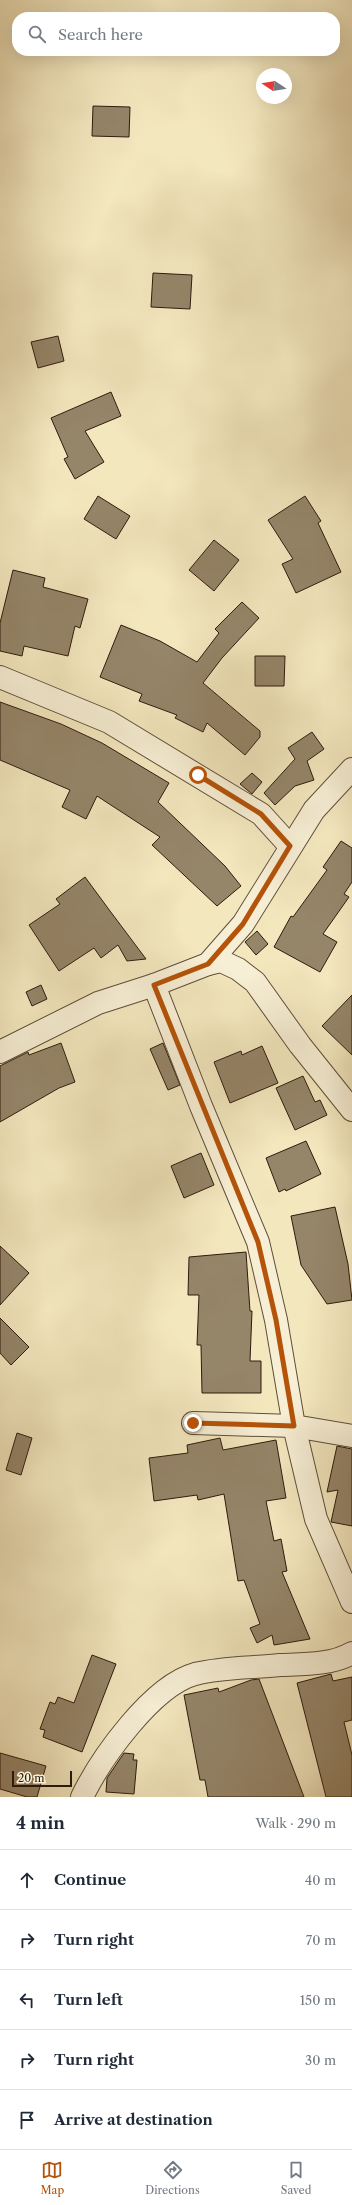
<!DOCTYPE html>
<html lang="en">
<head>
<meta charset="utf-8">
<style>
  :root { --surface:#fff; --page:#f6f6f7; --text:#1f2937; --muted:#747a83; --line:#e0e1e3; --accent:#b45309 }
  body { margin:0; font-family:"Libre Caslon Text",serif; background:var(--page); color:var(--text) }
  .compass { position:absolute; left:256px; top:68px; width:36px; height:36px; border-radius:50%; background:var(--surface); box-shadow:0 4px 16px #0002; rotate:282deg }
  .scale { position:absolute; left:12px; bottom:10px; width:60px; box-sizing:border-box; padding-left:4px; border:2px solid #2f1b0d; border-top:0; font-size:11px; line-height:14px; white-space:nowrap; color:#2f1b0d; -webkit-text-stroke:3px #f7efd5; paint-order:stroke }
  .stop { position:absolute; width:12px; height:12px; margin:-9px; border:3px solid #b45309; border-radius:50%; background:#fff }
  .stop.end { background:#b45309; border-color:#fff; box-shadow:0 1px 4px #0008 }
  .list { margin:0; padding:0; list-style:none }
  h2 { display:flex; justify-content:space-between; align-items:center; height:52px; margin:0; padding:0 16px; font-size:17px }
  h2 small { font-size:13px; font-weight:400; color:var(--muted) }
  .list li { display:grid; grid-template-columns:26px 1fr auto; gap:12px; align-items:center; box-sizing:border-box; height:60px; padding:0 16px; border-top:1px solid var(--line) }
  .list b { display:block; font-size:15px; white-space:nowrap }
  .list em { font-size:13px; font-style:normal; color:var(--muted) }
  .icon { flex:none; width:22px; height:22px; fill:none; stroke:currentColor; stroke-width:2; stroke-linecap:round; stroke-linejoin:round }
  .map { position:relative; flex:none; width:352px; height:1797px; overflow:hidden }
  .search { position:absolute; background:var(--surface); box-shadow:0 4px 16px #0002; left:12px; right:12px; top:12px; height:44px; display:flex; align-items:center; gap:10px; box-sizing:border-box; padding:0 14px; border-radius:16px; color:var(--muted); font-size:15px }
  .sheet { height:352px; background:var(--surface) }
  nav { display:flex; justify-content:space-around; align-items:center; box-sizing:border-box; height:56px; border-top:1px solid var(--line); background:var(--surface); font-size:11px; color:var(--muted) }
  nav a { display:grid; justify-items:center; gap:2px }
  nav .on { color:var(--accent) }
  .map>svg:first-child { display:block }
</style>
</head>
<body>
<div class="map">
<svg width="352" height="1797" viewBox="0 0 352 1797">
  <rect width="100%" height="100%" fill="#f3e7be"/>
  <filter id="stains"><feTurbulence type="fractalNoise" baseFrequency=".005" numOctaves="4"/><feColorMatrix values="0 0 0 0 .2 0 0 0 0 .09 0 0 0 0 .02 0 0 0 .5 -.17"/></filter>
  <radialGradient id="worn" r=".72"><stop offset=".6" stop-color="#630" stop-opacity="0"/><stop offset="1" stop-color="#630" stop-opacity=".3"/></radialGradient>
  <path fill="#958569" stroke="#2f1b0d" d="M93 106 130 107 129 137 92 136Z
    M153 273 192 275 190 309 151 307Z
    M58 336 64 361 38 368 31 342Z
    M111 392 121 416 85 431 104 462 75 479 64 459 68 457 51 418Z
    M98 496 130 516 116 539 84 519Z
    M305 496 321 521 318 523 341 572 296 593 282 564 293 559 268 520Z
    M214 540 239 560 214 591 189 570Z
    M13 570 45 578 43 587 88 599 80 628 75 626 68 656 24 646 22 656 0 651V623Z
    M242 602 259 618 222 658 203 683 260 731V737L245 755 207 723 203 732 175 718 177 715 139 701 142 694 100 677 121 625 160 641 197 662 219 633 215 629Z
    M255 656H285L284 686H255Z
    M0 702 61 724 102 743 169 783 158 802 225 866 241 886 217 906 152 845 160 837 97 796 86 819 62 807 70 790 0 760Z
    M312 732 324 749 307 761 314 780 295 786 275 805 264 793 295 759 288 748Z
    M252 773 262 782 252 794 240 784Z
    M341 841 352 848V882L344 894 349 897 323 934 337 942 320 972 274 947 291 916 293 917 327 870 323 867Z
    M85 877 110 911 146 959 127 961 118 945 101 958 94 948 59 971 29 925 60 904 56 899Z
    M257 931 268 944 256 955 245 942Z
    M41 985 47 999 32 1006 26 992Z
    M352 995V1055L322 1026Z
    M61 1043 75 1082 59 1088 0 1122V1066L28 1052 29 1055Z
    M163 1043 180 1085 168 1090 150 1049Z
    M262 1046 278 1083 230 1103 214 1062 241 1051 242 1055Z
    M303 1076 315 1102 320 1100 327 1115 295 1130 276 1088Z
    M306 1141 321 1174 286 1191 285 1189 279 1192 266 1158Z
    M201 1153 214 1185 184 1198 171 1166Z
    M335 1207 348 1264 352 1300 327 1304 301 1265 291 1216Z
    M0 1246 29 1273 0 1305Z
    M246 1252 250 1311H252L250 1361H261V1393H202L201 1345H197L199 1295H188L189 1257Z
    M0 1318 29 1347 11 1365 0 1353Z
    M17 1433 32 1438 21 1475 6 1470Z
    M220 1438 223 1450 276 1440 286 1498 266 1501 274 1541 281 1539 287 1571 282 1572 310 1639 274 1645 272 1635 257 1643 250 1628 260 1624 244 1580 238 1581 224 1494 198 1500 197 1495 154 1501 149 1458 188 1453 187 1445Z
    M337 1446 352 1449V1526L331 1522 338 1490 327 1492Z
    M92 1655 116 1664 82 1752 43 1737 45 1730 40 1729 50 1702 55 1704 58 1697 74 1703Z
    M331 1674 333 1681 352 1677V1720L344 1722 352 1755V1797H326L297 1683Z
    M259 1679 304 1797H208L205 1780H200L184 1695 218 1688 219 1692 251 1680Z
    M0 1753 46 1766 37 1797H27L0 1789Z
    M124 1753 134 1754 133 1760H137L134 1794 106 1792 107 1778Z"/>
  <g fill="none" stroke-linecap="round" stroke-linejoin="round">
    <defs>
      <path id="minor" d="M0 677 109 722 261 814 290 846
        M208 964 221 961 238 969 255 982 300 1045 352 1110
        M154 985 201 1106 258 1242 276 1320 294 1426 316 1519 352 1602
        M193 1423 294 1426 352 1436
        M82 1797C101 1758 152 1686 195 1674 223 1667 253 1668 280 1665 303 1664 332 1665 352 1653"/>
      <path id="tertiary" d="M0 1052 98 1003 154 985 208 964 243 924 314 810 352 769"/>
    </defs>
    <use href="#minor" stroke="#604e39" stroke-width="24"/>
    <use href="#tertiary" stroke="#604e39" stroke-width="24"/>
    <use href="#minor" stroke="#f7efd5" stroke-width="22"/>
    <use href="#tertiary" stroke="#f7efd5" stroke-width="22"/>
  </g>
  <g fill="none" stroke-linecap="round" stroke-linejoin="round">
    <path stroke="#b45309" stroke-width="5" d="M193 1423 294 1426 276 1320 258 1242 154 985 208 964 243 924 290 846 261 814 198 775"/>
  </g>
  <rect width="100%" height="100%" filter="url(#stains)"/>
  <rect width="100%" height="100%" fill="url(#worn)"/>
</svg>
<svg class="compass" viewBox="-18 -18 36 36"><path d="M0-13l5 13h-10z" fill="#e53935"/><path d="M0 13l5-13h-10z" fill="#747a83"/></svg>
<div class="scale">20 m</div>
<div class="stop" style="left:198px;top:775px"></div>
<div class="stop end" style="left:193px;top:1423px"></div>
<div class="search"><svg class="icon" aria-label="search" viewBox="0 0 24 24"><circle cx="10" cy="10" r="6"/><path d="M15 15l6 6"/></svg>Search here</div>
</div>
<section class="sheet">
<h2>4 min<small>Walk · 290 m</small></h2>
<ul class="list">
<li><svg class="icon" aria-label="ahead" viewBox="0 0 24 24"><path d="M12 20V5M6 11l6-6 6 6"/></svg><div><b>Continue</b></div><em>40 m</em></li>
<li><svg class="icon" aria-label="right" viewBox="0 0 24 24"><path d="M7 20v-9h11M14 6l5 5-5 5"/></svg><div><b>Turn right</b></div><em>70 m</em></li>
<li><svg class="icon" aria-label="left" viewBox="0 0 24 24"><path d="M17 20v-9H6M10 6l-5 5 5 5"/></svg><div><b>Turn left</b></div><em>150 m</em></li>
<li><svg class="icon" aria-label="right" viewBox="0 0 24 24"><path d="M7 20v-9h11M14 6l5 5-5 5"/></svg><div><b>Turn right</b></div><em>30 m</em></li>
<li><svg class="icon" aria-label="arrive" viewBox="0 0 24 24"><path d="M6 21V4h12l-3 4 3 4H6"/></svg><div><b>Arrive at destination</b></div></li>
</ul>
</section>
<nav>
<a class="on"><svg class="icon" aria-label="map" viewBox="0 0 24 24"><path d="M3 6l6-2 6 2 6-2v14l-6 2-6-2-6 2zM9 4v14M15 6v14"/></svg>Map</a>
<a><svg class="icon" aria-label="directions" viewBox="0 0 24 24"><path d="M12 3l9 9-9 9-9-9zM9 14v-3h6M13 9l2 2-2 2"/></svg>Directions</a>
<a><svg class="icon" aria-label="saved" viewBox="0 0 24 24"><path d="M7 4h10v16l-5-4-5 4z"/></svg>Saved</a>
</nav>
</body>
</html>
